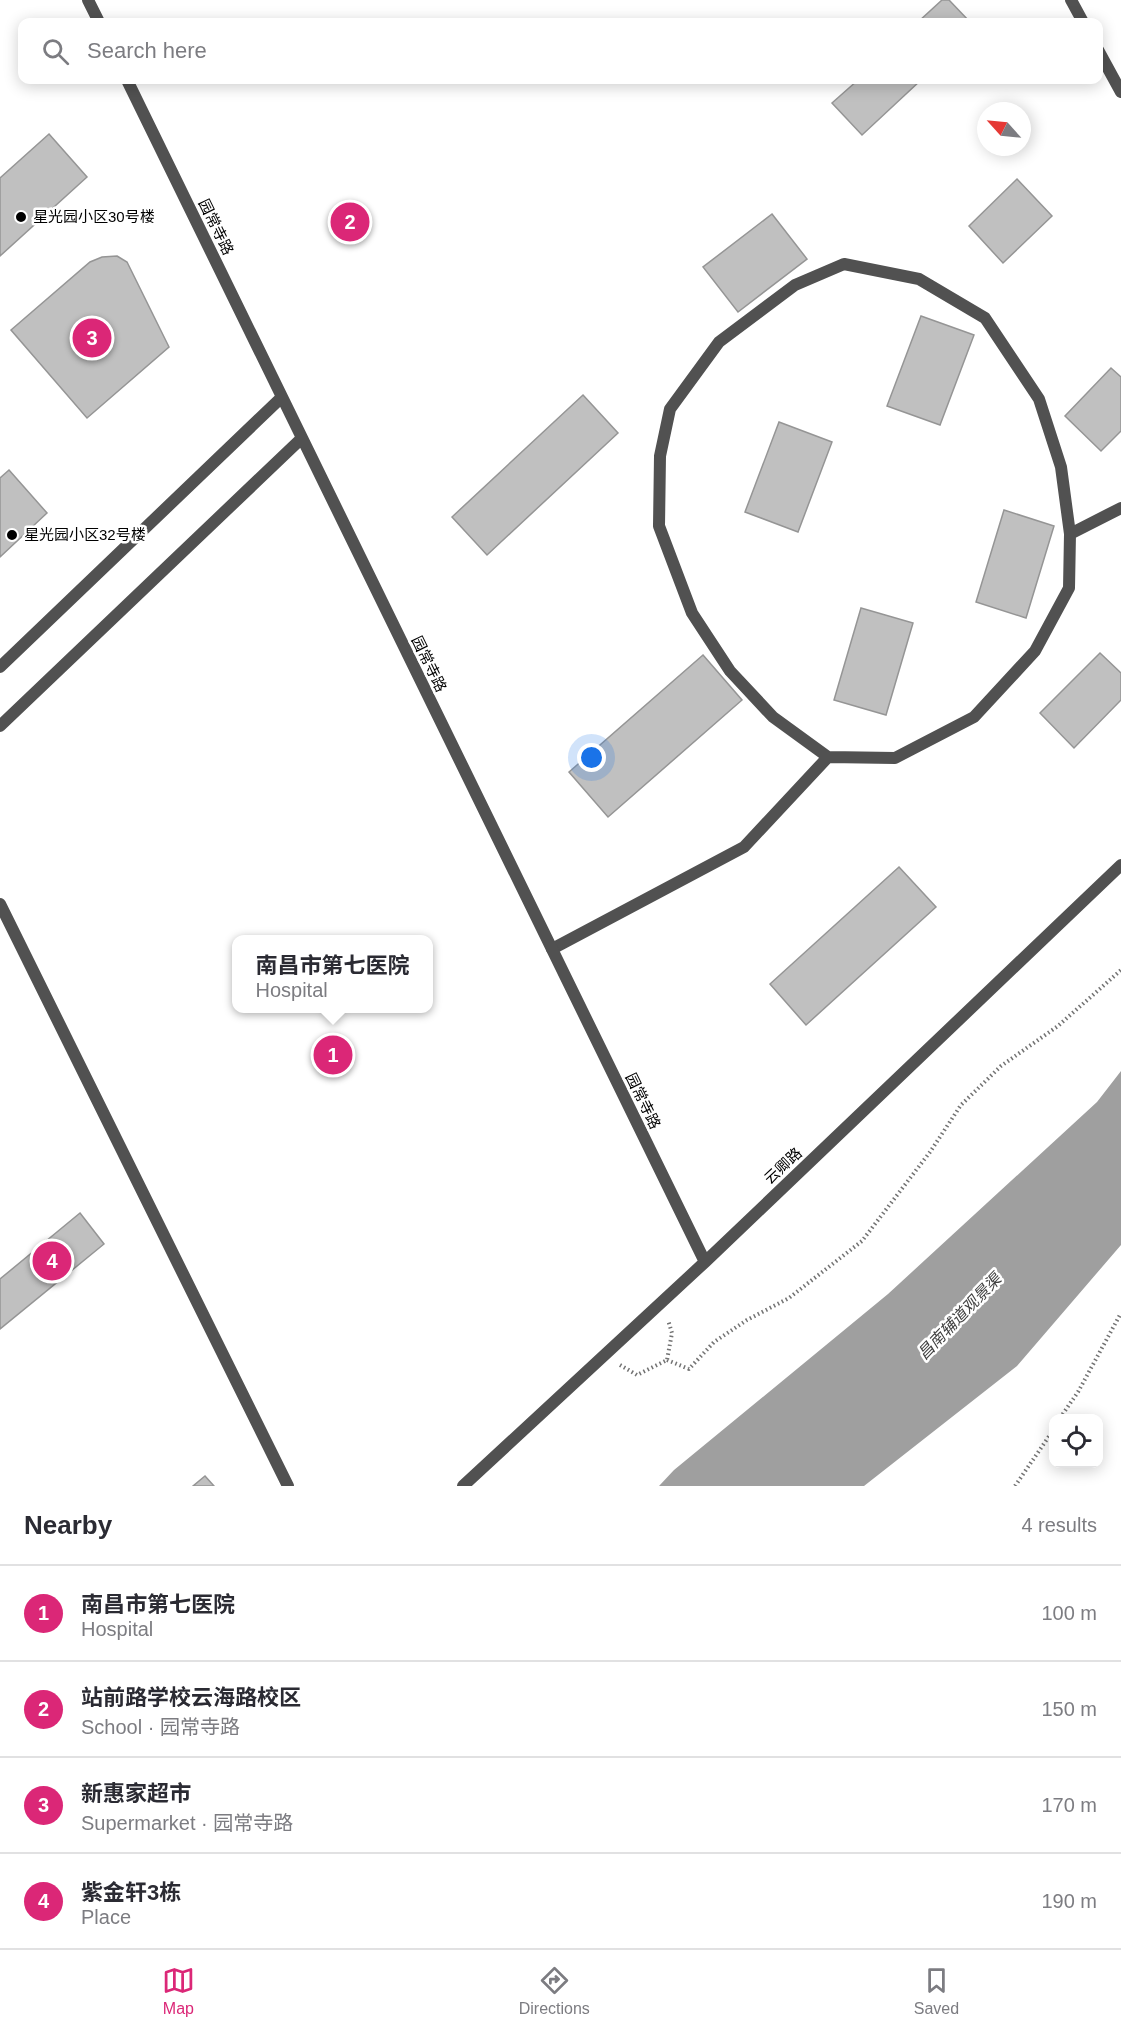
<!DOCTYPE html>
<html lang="en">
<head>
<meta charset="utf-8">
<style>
  :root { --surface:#fff; --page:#f2f2f3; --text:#2b2b33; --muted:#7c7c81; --line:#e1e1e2; --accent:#db2777 }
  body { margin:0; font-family:Helvetica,"Noto Sans SC",sans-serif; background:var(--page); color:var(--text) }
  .controls { position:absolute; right:18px; bottom:18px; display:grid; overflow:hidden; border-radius:12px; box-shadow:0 3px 15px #0003 }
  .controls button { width:54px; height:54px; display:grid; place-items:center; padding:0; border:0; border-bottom:2px solid var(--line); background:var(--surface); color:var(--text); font:30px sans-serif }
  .compass { position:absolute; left:977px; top:102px; width:54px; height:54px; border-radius:50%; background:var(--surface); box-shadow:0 3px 15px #0003; rotate:297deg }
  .you { position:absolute; left:592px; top:758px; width:21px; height:21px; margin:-15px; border:4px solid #fff; border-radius:50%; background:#1a73e8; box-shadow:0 0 0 9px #1a73e833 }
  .badge { display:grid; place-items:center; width:39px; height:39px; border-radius:50%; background:var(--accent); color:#fff; font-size:20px; font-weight:700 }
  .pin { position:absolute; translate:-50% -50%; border:3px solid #fff; box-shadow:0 2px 6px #0006 }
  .popup { position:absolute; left:232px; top:935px; width:201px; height:78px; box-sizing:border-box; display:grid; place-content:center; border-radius:12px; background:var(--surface); filter:drop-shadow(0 2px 4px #0005); font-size:20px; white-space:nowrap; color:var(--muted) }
  .popup b { font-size:22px; color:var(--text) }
  .popup::after { content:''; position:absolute; left:50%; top:100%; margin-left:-12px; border:12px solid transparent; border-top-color:var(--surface) }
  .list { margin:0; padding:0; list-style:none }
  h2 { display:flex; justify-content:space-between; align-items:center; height:78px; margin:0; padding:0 24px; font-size:26px }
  h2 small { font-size:20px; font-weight:400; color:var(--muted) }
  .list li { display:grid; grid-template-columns:39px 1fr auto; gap:18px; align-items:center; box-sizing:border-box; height:96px; padding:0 24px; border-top:2px solid var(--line) }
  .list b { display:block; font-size:22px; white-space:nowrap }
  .list p { margin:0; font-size:20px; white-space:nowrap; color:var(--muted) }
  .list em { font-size:20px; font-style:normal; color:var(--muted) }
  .icon { flex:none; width:33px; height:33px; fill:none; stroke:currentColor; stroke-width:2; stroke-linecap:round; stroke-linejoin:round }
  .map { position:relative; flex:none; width:1121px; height:1486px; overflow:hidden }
  .search { position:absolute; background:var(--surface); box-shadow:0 3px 15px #0003; left:18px; right:18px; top:18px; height:66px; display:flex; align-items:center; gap:15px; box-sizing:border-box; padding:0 21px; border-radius:12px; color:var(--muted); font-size:22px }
  .sheet { height:462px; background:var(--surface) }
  nav { display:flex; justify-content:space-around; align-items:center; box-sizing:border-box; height:84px; border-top:2px solid var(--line); background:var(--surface); font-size:16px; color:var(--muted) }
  nav a { display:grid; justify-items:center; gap:3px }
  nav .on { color:var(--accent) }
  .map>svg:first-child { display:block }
</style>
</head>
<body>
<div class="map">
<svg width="1121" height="1486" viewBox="0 0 1121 1486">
  <rect width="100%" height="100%" fill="#fff"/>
  <path fill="#9f9f9f" d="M1121 1071V1245L1017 1366 864 1486H659L674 1470 888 1294 1097 1102Z"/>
  <path fill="#c0c0c0" stroke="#959595" stroke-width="1.5" d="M942 0H949L970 22H918Z
    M858 80H921L862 135 832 103Z
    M49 134 87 177 0 256V178Z
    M1017 179 1052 216 1003 263 969 226Z
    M772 214 807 259 738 312 703 267Z
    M117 256 127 262 169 347 87 418 11 330 90 262 102 257Z
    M921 316 974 335 940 425 887 406Z
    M1111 368 1121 377V431L1101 451 1065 416Z
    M583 395 618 433 487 555 452 517Z
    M779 422 832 442 798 532 745 512Z
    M9 470 47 513 0 557V478Z
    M1004 510 1054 526 1026 618 976 602Z
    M861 608 913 623 886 715 834 700Z
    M1100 653 1121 673V700L1074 748 1040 713Z
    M703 655 742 700 608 817 569 772Z
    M899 867 936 907 806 1025 770 984Z
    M80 1213 104 1244 0 1329V1279Z
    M205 1476 214 1486H193Z"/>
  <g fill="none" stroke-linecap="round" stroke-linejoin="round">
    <path stroke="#737373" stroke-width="4" stroke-dasharray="1.5 3" stroke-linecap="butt" d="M667 1360 689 1369 714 1342 747 1320 789 1298 862 1241 930 1152 961 1105 1001 1066 1058 1026 1121 970
      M620 1365 637 1375 667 1360 672 1333 668 1320
      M1060 1418 1078 1392 1121 1313
      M1015 1486 1054 1429"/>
    <path stroke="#515151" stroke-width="12" d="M844 264 919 279 985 318 1039 399 1061 467 1070 534 1069 588 1035 651 974 717 895 758 828 757 773 717 730 671 692 613 659 526 660 456 670 409 719 342 795 285Z
      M1070 534 1121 508
      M552 949 744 847 828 757"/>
    <path stroke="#515151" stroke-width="12" d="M88 0 99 22
      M127 80 705 1262
      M0 667 282 397
      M0 726 302 438
      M0 904 288 1486
      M463 1486 705 1262 1121 865"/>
    <path stroke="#515151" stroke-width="12" d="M1071 0 1083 22
      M1098 50 1121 92"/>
  </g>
  <g fill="#000" stroke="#fff" stroke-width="2">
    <circle cx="21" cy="217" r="6"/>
    <circle cx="12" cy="535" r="6"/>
  </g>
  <g text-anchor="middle" stroke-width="5" stroke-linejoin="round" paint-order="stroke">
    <g font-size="15" fill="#000" stroke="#fff" text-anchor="start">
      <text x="33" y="222">星光园小区30号楼</text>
      <text x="24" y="540">星光园小区32号楼</text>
    </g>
    <g font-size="15" fill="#000" stroke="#fff">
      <text transform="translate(216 227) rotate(64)" y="5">园常寺路</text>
      <text transform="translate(429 664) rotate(64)" y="5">园常寺路</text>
      <text transform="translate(643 1101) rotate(64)" y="5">园常寺路</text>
      <text transform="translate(783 1166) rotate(-43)" y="5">云卿路</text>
    </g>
    <g font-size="16" font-style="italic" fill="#404040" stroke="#fff">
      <text transform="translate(959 1316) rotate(-46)" y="6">昌南辅道观景渠</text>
    </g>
  </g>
</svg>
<div class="controls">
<button><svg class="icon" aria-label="locate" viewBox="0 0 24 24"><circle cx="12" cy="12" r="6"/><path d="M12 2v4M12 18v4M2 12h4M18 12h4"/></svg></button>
</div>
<svg class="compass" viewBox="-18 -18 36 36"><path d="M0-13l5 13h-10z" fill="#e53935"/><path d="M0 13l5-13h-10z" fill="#7c7c81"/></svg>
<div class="you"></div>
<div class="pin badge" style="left:333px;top:1055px">1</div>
<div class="popup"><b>南昌市第七医院</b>Hospital</div>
<div class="pin badge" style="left:350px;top:222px">2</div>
<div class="pin badge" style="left:92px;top:338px">3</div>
<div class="pin badge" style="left:52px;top:1261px">4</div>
<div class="search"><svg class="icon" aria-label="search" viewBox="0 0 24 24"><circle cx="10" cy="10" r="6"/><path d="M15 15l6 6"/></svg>Search here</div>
</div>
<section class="sheet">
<h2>Nearby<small>4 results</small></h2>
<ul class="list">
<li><span class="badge">1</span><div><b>南昌市第七医院</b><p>Hospital</p></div><em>100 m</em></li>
<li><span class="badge">2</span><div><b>站前路学校云海路校区</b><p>School · 园常寺路</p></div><em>150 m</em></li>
<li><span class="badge">3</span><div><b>新惠家超市</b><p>Supermarket · 园常寺路</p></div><em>170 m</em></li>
<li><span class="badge">4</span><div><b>紫金轩3栋</b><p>Place</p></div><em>190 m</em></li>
</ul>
</section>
<nav>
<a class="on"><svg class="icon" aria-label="map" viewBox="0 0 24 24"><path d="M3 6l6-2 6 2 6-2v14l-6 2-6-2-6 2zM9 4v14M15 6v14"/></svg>Map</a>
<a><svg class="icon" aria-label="directions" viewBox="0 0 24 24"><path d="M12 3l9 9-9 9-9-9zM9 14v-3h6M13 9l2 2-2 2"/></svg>Directions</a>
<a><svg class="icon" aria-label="saved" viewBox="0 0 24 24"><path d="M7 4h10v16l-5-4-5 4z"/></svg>Saved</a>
</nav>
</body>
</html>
